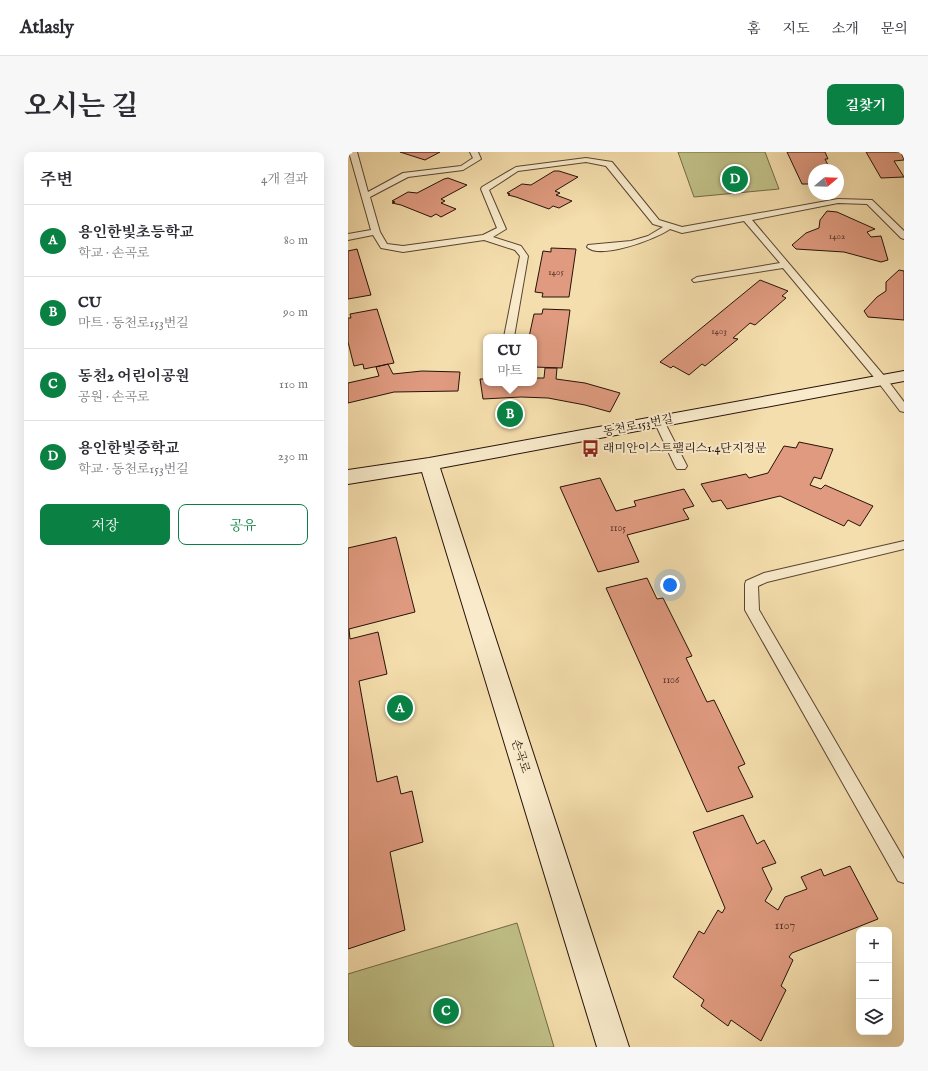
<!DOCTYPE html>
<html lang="ko">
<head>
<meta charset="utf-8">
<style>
  :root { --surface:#fff; --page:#f7f7f7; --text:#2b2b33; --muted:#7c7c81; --line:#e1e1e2; --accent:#0b8043 }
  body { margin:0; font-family:"IM FELL English","Noto Serif KR",serif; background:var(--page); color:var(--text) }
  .controls { position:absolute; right:12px; bottom:12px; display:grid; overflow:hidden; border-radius:8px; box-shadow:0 4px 16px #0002 }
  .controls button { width:36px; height:36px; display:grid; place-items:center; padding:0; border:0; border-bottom:1px solid var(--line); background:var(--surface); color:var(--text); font:20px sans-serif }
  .compass { position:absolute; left:460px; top:12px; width:36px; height:36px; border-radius:50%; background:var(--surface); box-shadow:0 4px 16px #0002; rotate:71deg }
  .you { position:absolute; left:322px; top:433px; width:14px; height:14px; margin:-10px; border:3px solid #fff; border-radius:50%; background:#1a73e8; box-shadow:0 0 0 6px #1a73e833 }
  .badge { display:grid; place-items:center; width:26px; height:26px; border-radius:50%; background:var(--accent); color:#fff; font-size:13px; font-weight:700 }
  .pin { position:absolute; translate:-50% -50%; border:2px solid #fff; box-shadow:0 1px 4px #0006 }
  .popup { position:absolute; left:135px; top:182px; width:54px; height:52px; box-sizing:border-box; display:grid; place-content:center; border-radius:8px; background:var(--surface); filter:drop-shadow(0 1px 3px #0005); font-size:13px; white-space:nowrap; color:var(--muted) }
  .popup b { font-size:15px; color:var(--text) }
  .popup::after { content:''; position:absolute; left:50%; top:100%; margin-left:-8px; border:8px solid transparent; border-top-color:var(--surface) }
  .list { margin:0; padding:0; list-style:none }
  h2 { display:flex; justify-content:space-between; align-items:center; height:52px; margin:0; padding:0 16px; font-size:17px }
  h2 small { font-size:13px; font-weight:400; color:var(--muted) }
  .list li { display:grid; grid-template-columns:26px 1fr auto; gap:12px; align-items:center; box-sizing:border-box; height:72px; padding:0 16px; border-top:1px solid var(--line) }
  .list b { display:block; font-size:15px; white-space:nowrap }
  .list p { margin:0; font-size:13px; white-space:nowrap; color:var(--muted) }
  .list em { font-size:13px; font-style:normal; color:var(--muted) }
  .actions { display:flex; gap:8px; padding:12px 16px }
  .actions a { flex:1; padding:9px 0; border:1px solid var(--accent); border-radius:8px; text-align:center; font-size:14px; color:var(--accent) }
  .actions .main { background:var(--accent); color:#fff }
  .icon { flex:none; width:22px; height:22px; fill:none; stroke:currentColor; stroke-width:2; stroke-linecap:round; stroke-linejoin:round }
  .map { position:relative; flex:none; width:556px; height:895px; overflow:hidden; border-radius:8px }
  header { display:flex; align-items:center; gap:24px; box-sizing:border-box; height:56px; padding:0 20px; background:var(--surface); border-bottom:1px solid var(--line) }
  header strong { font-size:19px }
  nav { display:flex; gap:22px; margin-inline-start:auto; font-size:14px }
  .intro { display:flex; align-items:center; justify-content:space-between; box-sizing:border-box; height:96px; padding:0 24px }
  h1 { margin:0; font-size:28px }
  .button { padding:10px 18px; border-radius:8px; background:var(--accent); color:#fff; font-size:14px; font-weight:700 }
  main { display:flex; gap:24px; padding:0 24px }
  aside { flex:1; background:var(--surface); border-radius:8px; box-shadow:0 4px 16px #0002 }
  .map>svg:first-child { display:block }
</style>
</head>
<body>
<header>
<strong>Atlasly</strong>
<nav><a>홈</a><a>지도</a><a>소개</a><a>문의</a></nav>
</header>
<div class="intro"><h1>오시는 길</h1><a class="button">길찾기</a></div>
<main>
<aside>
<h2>주변<small>4개 결과</small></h2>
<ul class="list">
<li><span class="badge">A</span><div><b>용인한빛초등학교</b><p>학교 · 손곡로</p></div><em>80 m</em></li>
<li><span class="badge">B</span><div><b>CU</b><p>마트 · 동천로153번길</p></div><em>90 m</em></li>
<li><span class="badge">C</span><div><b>동천2 어린이공원</b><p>공원 · 손곡로</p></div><em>110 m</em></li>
<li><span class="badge">D</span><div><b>용인한빛중학교</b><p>학교 · 동천로153번길</p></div><em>230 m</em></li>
</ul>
<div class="actions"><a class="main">저장</a><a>공유</a></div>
</aside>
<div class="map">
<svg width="556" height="895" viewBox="0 0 556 895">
  <rect width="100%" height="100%" fill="#f5dead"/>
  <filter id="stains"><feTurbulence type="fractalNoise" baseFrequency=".005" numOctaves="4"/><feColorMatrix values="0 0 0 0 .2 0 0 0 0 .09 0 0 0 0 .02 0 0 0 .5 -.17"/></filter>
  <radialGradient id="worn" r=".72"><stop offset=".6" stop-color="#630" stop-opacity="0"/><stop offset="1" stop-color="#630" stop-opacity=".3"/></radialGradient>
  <path fill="#c0c087" stroke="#736948" d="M330 0H417L431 37 346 45Z
    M169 771 206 895H0V822Z"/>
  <path fill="#df9a7f" stroke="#261209" d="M52 0H92L77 8Z
    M439 0H477L480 7H477L481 15 466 18V32H454Z
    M518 0H553L556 8 546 9 556 25 533 26Z
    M206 19H211L230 25 207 39 212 41 208 43 224 49 211 56 205 54 201 57 168 45 160 43 162 42 159 41 174 32 183 33Z
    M100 26 119 33 93 47 97 49 93 51 108 57 93 65 88 62 83 65 53 53 44 51 47 50 44 49 60 40 69 41 96 27Z
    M479 59 489 60 527 77 519 80 523 85 533 84 540 108 533 110 496 100 448 97 444 93 458 81 471 76 472 68Z
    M203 96 228 97 221 145H194L195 141 187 140 195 99 203 100Z
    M9 97 23 143 0 147V99Z
    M551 118 556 119V168L520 165 516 159 529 145 538 139V130Z
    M412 128 440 139 434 144 438 146 407 173 402 171 385 186 390 187 357 214 354 212 341 223 325 214 323 216 312 210Z
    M29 157 46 211 16 217 15 212 6 214 0 190V166H3L2 162Z
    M195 157 222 158 214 216 186 215V185H181L186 162H194Z
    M40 212 45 222 74 219 112 220 110 239 46 240 0 251V231L31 224 28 215Z
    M197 216H209L208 227 237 231 272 241 262 260 237 253 200 246 173 245 135 247 132 227H138V231H186V226H196Z
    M451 290 485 297 473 327 466 325 462 333 473 337 477 333 525 354 512 374 500 368 496 374 432 344 379 357 373 348 364 350 353 332 398 322 401 326 420 321 436 294 448 296Z
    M252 326 268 359 288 354 286 349 336 337 346 354 335 357 341 367 279 383 291 410 250 420 212 335Z
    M48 385 67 460 1 477 2 487 30 480 39 522 11 529 29 630 49 624 53 642 64 639 75 690 42 700 57 778 0 797V396Z
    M299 426 309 447 315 446 344 504 338 506 359 550 366 548 397 612 390 615 405 645 359 660 258 436Z
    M395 663 409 692 416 688 428 711 414 716 424 737 417 749 430 758 437 745 459 737 453 725 473 717 476 724 502 714 530 767 444 801 441 805 445 808 433 834 438 838 413 889 383 868 380 874 353 854 356 848 325 825 351 779 356 782 370 758 374 761 377 756 345 680Z"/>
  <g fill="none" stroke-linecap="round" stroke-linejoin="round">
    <defs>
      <path id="lane" d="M1 0H9L20 40 55 21 113 14 125 6 122 0H130L133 7 115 18 60 25 22 45 32 80 39 92 55 94 135 83 149 76 133 37 134 35 168 15 238 6 264 10 311 68 334 75 490 47 524 48 556 79V87L553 86 519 52 490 51 404 68 538 226 556 250V260L552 259 530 230 435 116 346 130 344 128 349 125 432 111 396 69 334 81 322 77C308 87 252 108 239 95L240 93 283 89 300 84 315 75 305 72 258 14 238 10 170 19 141 38 158 77 145 85 173 94 180 104 166 185H156L172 104 167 98 136 88 55 100 33 96 25 83 0 88V82L23 78Z
        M311 266 316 269 339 314 337 317H329L327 314 306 269Z
        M556 389V397L419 430 410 434 411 458 556 707V731L550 729 397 458V432L398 429 416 421Z"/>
      <path id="secondary" d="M556 219V229L92 316 281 895H249L74 320 0 332V318L81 306Z"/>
    </defs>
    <use href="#lane" stroke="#5a4532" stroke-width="2"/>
    <use href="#secondary" stroke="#261209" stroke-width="2"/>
    <use href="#lane" fill="#f8eaca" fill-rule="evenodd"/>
    <use href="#secondary" fill="#f8eaca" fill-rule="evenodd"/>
  </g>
  <defs>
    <symbol id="bus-bare" viewBox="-9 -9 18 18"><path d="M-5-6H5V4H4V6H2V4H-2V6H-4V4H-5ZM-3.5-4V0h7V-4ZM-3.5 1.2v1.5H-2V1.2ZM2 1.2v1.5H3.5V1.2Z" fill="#8f2418" stroke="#f8eaca" stroke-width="2.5" paint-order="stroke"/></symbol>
  </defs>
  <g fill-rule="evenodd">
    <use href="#bus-bare" x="230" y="284" width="25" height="25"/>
  </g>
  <g text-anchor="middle" stroke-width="4" stroke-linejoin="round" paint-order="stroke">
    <g font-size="9" fill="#543426">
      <text x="489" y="87">1402</text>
      <text x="208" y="123">1405</text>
      <text x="371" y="182">1403</text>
    </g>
    <g font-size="10" fill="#543426">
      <text x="270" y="379">1105</text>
      <text x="323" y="531">1106</text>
    </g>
    <g font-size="12" fill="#261209" stroke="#f8eaca">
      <text transform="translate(290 273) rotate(-11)" y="4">동천로153번길</text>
      <text transform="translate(173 604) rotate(72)" y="4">손곡로</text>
    </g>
    <g font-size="12" fill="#261209" stroke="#f8eaca" text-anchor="start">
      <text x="255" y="300">래미안이스트팰리스1.4단지정문</text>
    </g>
    <g font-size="12" fill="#543426">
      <text x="437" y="777">1107</text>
    </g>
  </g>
  <rect width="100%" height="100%" filter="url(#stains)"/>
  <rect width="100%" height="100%" fill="url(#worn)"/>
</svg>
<div class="controls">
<button>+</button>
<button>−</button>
<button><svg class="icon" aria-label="layers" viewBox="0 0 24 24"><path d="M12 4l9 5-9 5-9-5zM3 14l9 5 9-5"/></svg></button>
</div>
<svg class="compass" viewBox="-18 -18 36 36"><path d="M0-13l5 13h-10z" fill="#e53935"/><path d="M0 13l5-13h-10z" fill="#7c7c81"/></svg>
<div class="you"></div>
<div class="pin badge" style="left:52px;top:556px">A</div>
<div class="pin badge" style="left:162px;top:262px">B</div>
<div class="popup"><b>CU</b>마트</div>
<div class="pin badge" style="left:98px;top:859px">C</div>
<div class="pin badge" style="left:387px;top:27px">D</div>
</div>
</main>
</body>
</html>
